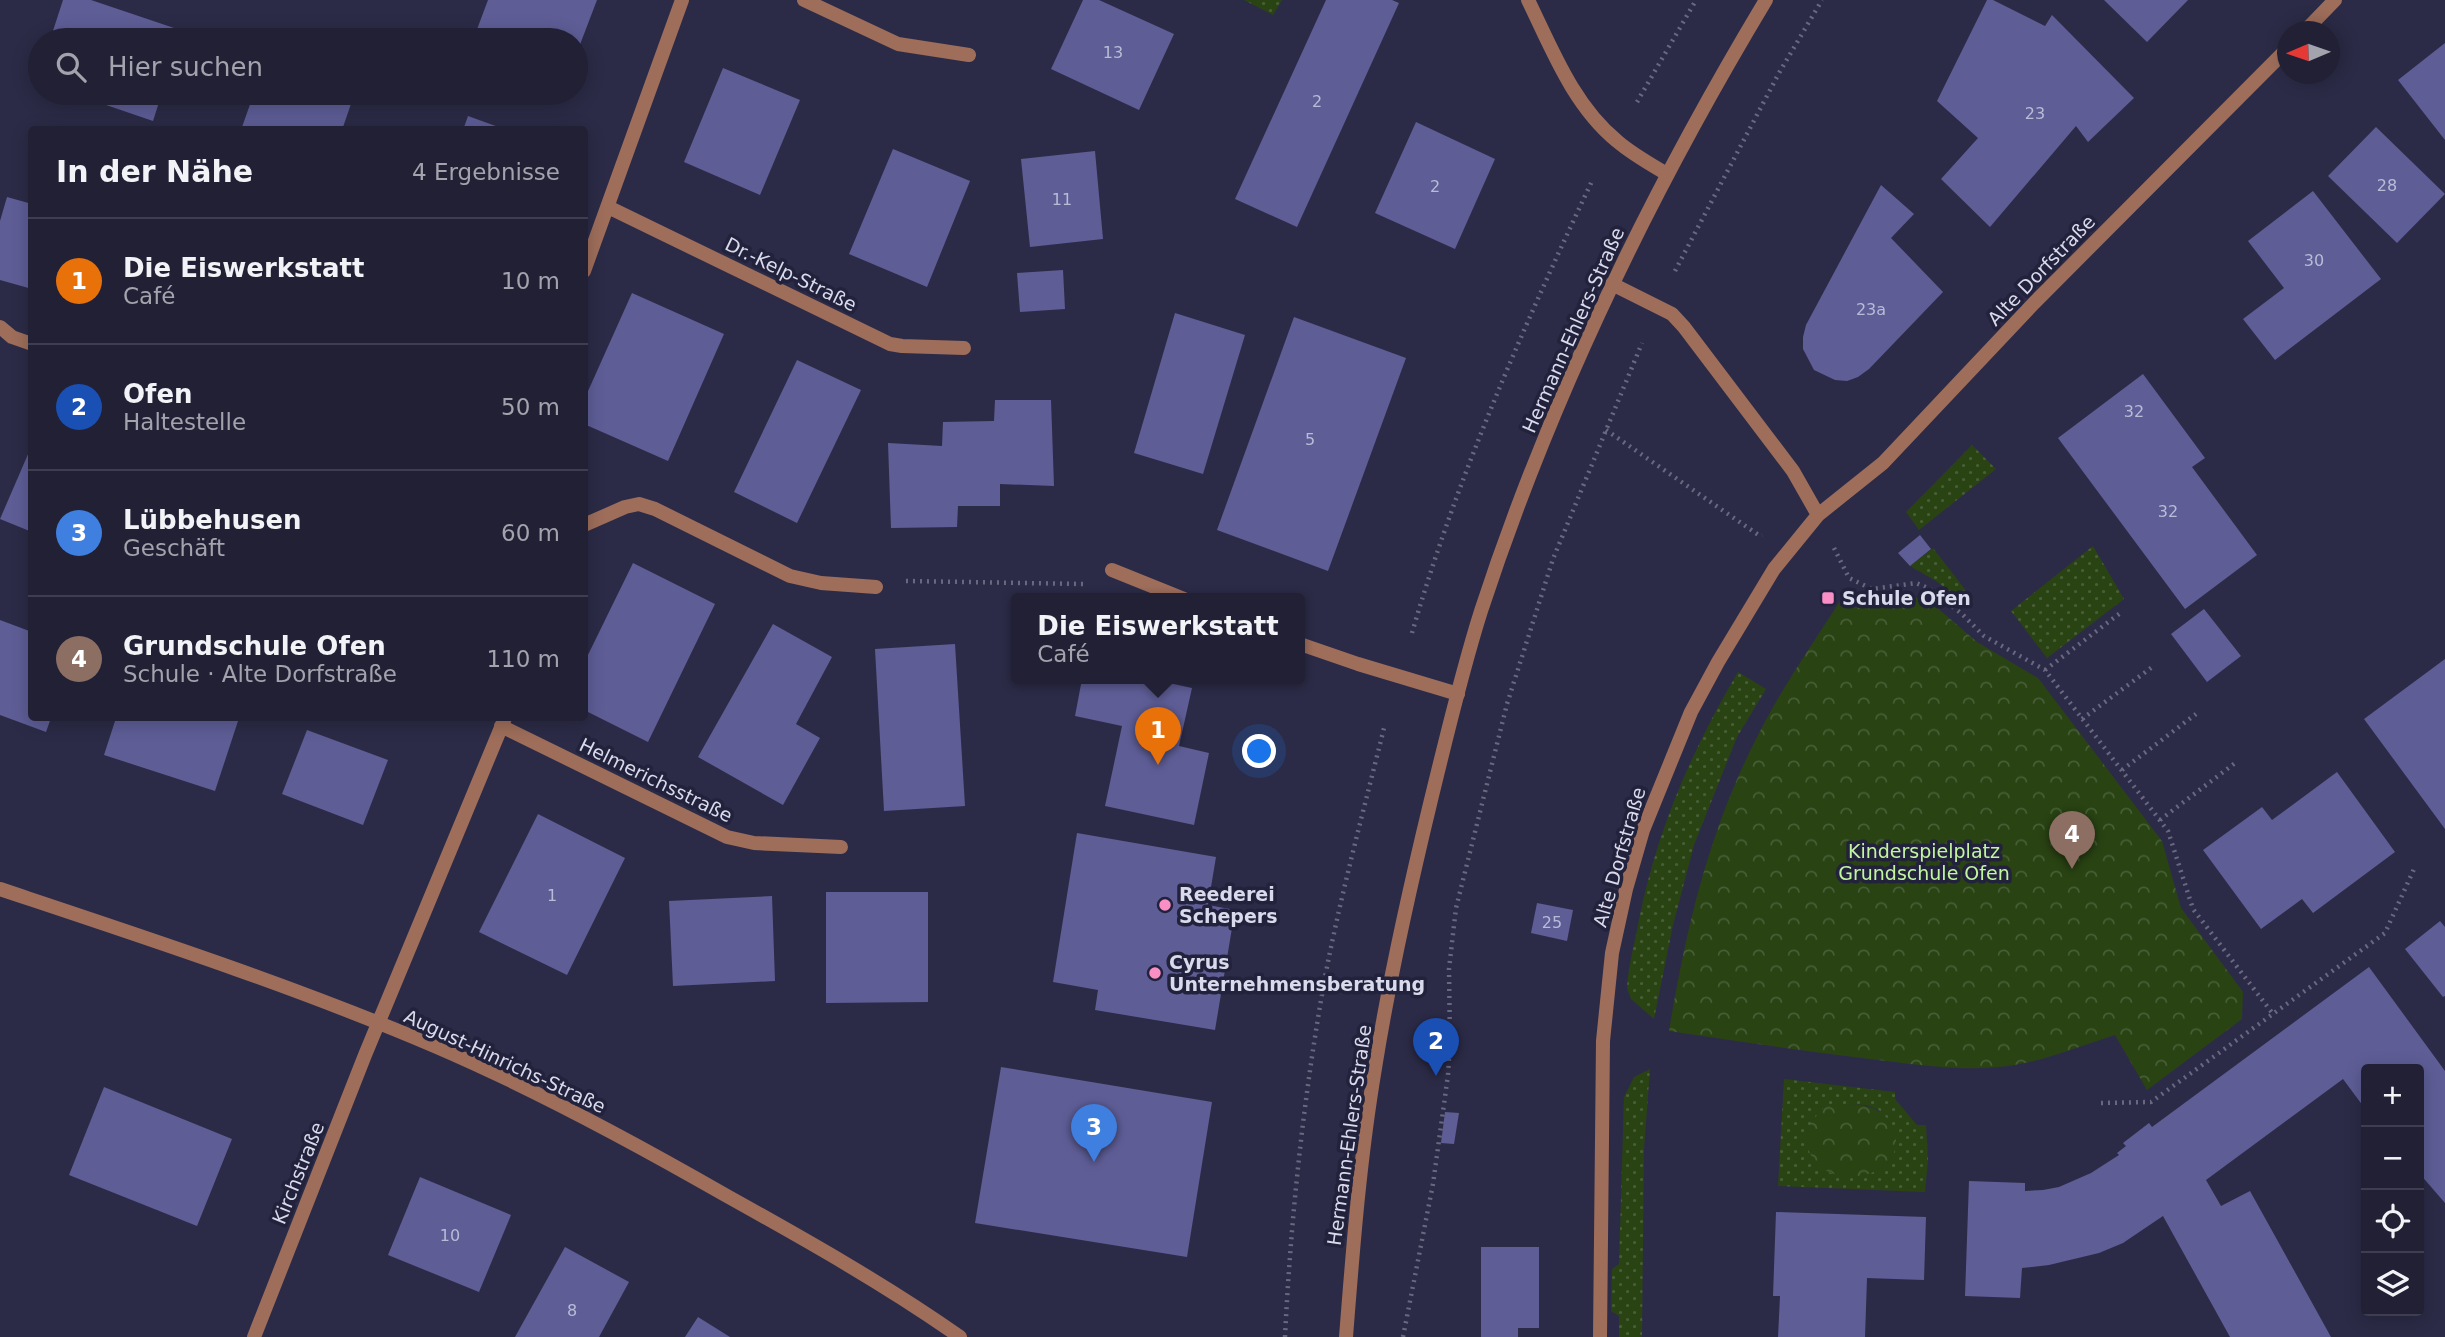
<!DOCTYPE html>
<html lang="de">
<head>
<meta charset="utf-8">
<style>
  :root { --surface:#212035; --page:#29283d; --text:#f1f3f6; --muted:#a2a3ad; --line:#3e3e50; --accent:#bca0f2 }
  body { margin:0; font-family:"DejaVu Sans",sans-serif; background:var(--page); color:var(--text) }
  .controls { position:absolute; right:21px; bottom:21px; display:grid; overflow:hidden; border-radius:7px; box-shadow:0 4px 18px #0003 }
  .controls button { width:63px; height:63px; display:grid; place-items:center; padding:0; border:0; border-bottom:2px solid var(--line); background:var(--surface); color:var(--text); font:35px sans-serif }
  .compass { position:absolute; left:2277px; top:21px; width:63px; height:63px; border-radius:50%; background:var(--surface); box-shadow:0 4px 18px #0003; rotate:268deg }
  .you { position:absolute; left:1260px; top:752px; width:24px; height:24px; margin:-18px; border:5px solid #fff; border-radius:50%; background:#1a73e8; box-shadow:0 0 0 10px #1a73e833 }
  .badge { display:grid; place-items:center; width:46px; height:46px; border-radius:50%; background:var(--accent); color:#fff; font-size:23px; font-weight:700 }
  .pin { position:absolute; translate:-50% -58px; filter:drop-shadow(0 2px 4px #0008) }
  .pin::after { content:''; position:absolute; top:37px; width:24px; height:21px; background:inherit; clip-path:polygon(0 0,100% 0,50% 100%) }
  .popup { position:absolute; left:1011px; top:593px; width:294px; height:91px; box-sizing:border-box; display:grid; place-content:center; border-radius:7px; background:var(--surface); filter:drop-shadow(0 2px 5px #0005); font-size:23px; white-space:nowrap; color:var(--muted) }
  .popup b { font-size:26px; color:var(--text) }
  .popup::after { content:''; position:absolute; left:50%; top:100%; margin-left:-14px; border:14px solid transparent; border-top-color:var(--surface) }
  .list { margin:0; padding:0; list-style:none }
  h2 { display:flex; justify-content:space-between; align-items:center; height:91px; margin:0; padding:0 28px; font-size:30px }
  h2 small { font-size:23px; font-weight:400; color:var(--muted) }
  .list li { display:grid; grid-template-columns:46px 1fr auto; gap:21px; align-items:center; box-sizing:border-box; height:126px; padding:0 28px; border-top:2px solid var(--line) }
  .list b { display:block; font-size:26px; white-space:nowrap }
  .list p { margin:0; font-size:23px; white-space:nowrap; color:var(--muted) }
  .list em { font-size:23px; font-style:normal; color:var(--muted) }
  .icon { flex:none; width:38px; height:38px; fill:none; stroke:currentColor; stroke-width:2; stroke-linecap:round; stroke-linejoin:round }
  .map { position:relative; flex:none; width:2445px; height:1337px; overflow:hidden }
  .search { position:absolute; background:var(--surface); box-shadow:0 4px 18px #0003; left:28px; top:28px; width:560px; height:77px; display:flex; align-items:center; gap:18px; box-sizing:border-box; padding:0 24px; border-radius:38px; color:var(--muted); font-size:26px }
  .panel { position:absolute; background:var(--surface); box-shadow:0 4px 18px #0003; left:28px; top:126px; width:560px; height:595px; border-radius:7px }
  .map>svg:first-child { display:block }
</style>
</head>
<body>
<div class="map">
<svg width="2445" height="1337" viewBox="0 0 2445 1337">
  <defs>
    <pattern id="grass-dots" width="8" height="8" patternUnits="userSpaceOnUse" patternTransform="scale(1.75)"><rect width="8" height="8" fill="#294313"/><path d="M2 2h.1M6 6h.1" fill="none" stroke="#475e36" stroke-width="1.8" stroke-linecap="round"/></pattern>
    <pattern id="park-crowns" width="20" height="18" patternUnits="userSpaceOnUse" patternTransform="scale(1.75)"><rect width="20" height="18" fill="#294313"/><path d="M2 6a3 3 0 1 1 6 0M12 15a3 3 0 1 1 6 0" fill="none" stroke="#475e36"/></pattern>
  </defs>
  <rect width="100%" height="100%" fill="#2c2b47"/>
  <path fill="url(#grass-dots)" fill-rule="evenodd" d="M1244 0H1282L1273 15Z
    M1972 445 1996 469 1919 530 1906 512Z
    M2093 546 2124 599 2047 658 2011 611Z
    M1933 548 1974 601 1968 605 1936 581 1910 566Z
    M1738 672 1766 689 1737 737 1694 845 1673 925 1654 1019 1631 999 1627 988C1628 969 1633 949 1637 930 1654 837 1690 753 1738 672Z
    M1650 1069 1644 1149 1642 1337H1619V1316L1611 1311 1612 1269 1619 1264 1624 1097 1634 1077Z
    M1784 1079 1895 1092V1099L1917 1125H1926L1928 1160 1925 1192 1778 1186ZM1827 1104 1866 1105 1879 1110 1893 1154C1882 1174 1864 1175 1843 1176L1807 1136 1810 1126Z"/>
  <path fill="url(#park-crowns)" d="M1847 590 1870 601 1905 596 1927 599 1977 642 2038 678 2162 841 2181 908 2243 992 2242 1019 2147 1090 2115 1035C2077 1047 2038 1064 1997 1067 1955 1071 1912 1064 1870 1059 1803 1051 1736 1041 1669 1031 1686 930 1707 838 1753 745 1779 691 1815 641 1847 590Z
    M1827 1104C1851 1104 1882 1101 1893 1128 1913 1176 1827 1197 1809 1151 1806 1143 1806 1133 1810 1125 1814 1117 1822 1110 1827 1104Z"/>
  <path fill="#5e5d96" d="M63 0H91L183 31 180 40H50Z
    M488 0H597L576 55V40H473Z
    M1083 0H1099L1174 34 1139 110 1051 69Z
    M1326 0H1392L1399 3 1297 227 1235 199Z
    M1987 0H1993L2045 26 2052 15 2134 98 2088 142 2076 126 1990 227 1941 179 1978 138 1937 101Z
    M2104 0H2188L2147 42Z
    M2445 43V140L2398 80Z
    M723 68 800 100 760 195 684 162Z
    M71 93H162L153 121Z
    M254 93H337L353 98 342 130H241Z
    M468 116 504 129V130H463Z
    M1416 122 1495 159 1455 249 1375 213Z
    M2376 127 2445 194 2397 243 2328 176Z
    M893 149 970 181 927 287 849 254Z
    M1095 151 1103 239 1030 247 1021 159Z
    M1881 185 1914 214 1891 238 1943 292 1869 369 1858 377 1847 381 1835 380 1814 370 1803 349V337L1806 325Z
    M2313 191 2381 279 2275 360 2243 319 2284 288 2248 241Z
    M7 197 32 204V289L0 280V221Z
    M1063 270 1065 309 1020 312 1017 273Z
    M632 293 724 334 668 461 584 424V400Z
    M1175 313 1245 335 1203 474 1134 453Z
    M1294 317 1406 358 1328 571 1217 530Z
    M797 360 861 390 797 523 734 492Z
    M2143 374 2205 458 2192 467 2257 555 2185 609 2058 438Z
    M995 400H1051L1054 486 1000 484V506H958L957 527 891 528 888 443 942 446 943 422 994 421Z
    M32 445V532L0 519Z
    M1920 535 1931 549 1910 566 1898 553Z
    M633 563 715 604 648 742 584 710V663Z
    M2204 609 2241 656 2207 682 2171 634Z
    M0 620 32 632V718H51L46 732 0 715Z
    M773 624 832 657 796 724 820 738 783 805 698 757Z
    M955 644 965 806 884 811 875 649Z
    M2445 659V829L2364 719Z
    M1082 679H1151L1192 688 1179 746 1209 753 1194 825 1105 806 1122 726 1075 716Z
    M116 718H239L215 791 104 755Z
    M307 730 388 760 363 825 282 794Z
    M2337 772 2395 852 2313 913 2302 899 2261 929 2203 850 2262 807 2272 820Z
    M538 814 625 858 567 975 479 932Z
    M1077 833 1216 857 1208 905 1235 910 1215 1030 1095 1010 1098 990 1053 982Z
    M826 892H928V1002L826 1003Z
    M772 896 775 981 673 986 669 901Z
    M1537 903 1573 910 1567 941 1531 933Z
    M2440 921 2445 927V996L2443 997 2405 949Z
    M2369 967 2445 1071V1203L2419 1173V1069H2366V1110L2343 1079 2206 1180 2221 1206 2250 1191 2331 1337H2230L2163 1216 2123 1243 2099 1253 2049 1265 2022 1268 2020 1298 1965 1296 1969 1181 2025 1183V1191L2043 1190 2059 1187 2091 1173 2119 1155 2117 1153 2126 1146 2123 1143 2149 1123 2152 1127Z
    M1001 1067 1212 1102 1187 1257 975 1223Z
    M104 1087 232 1139 197 1226 69 1175Z
    M1445 1112 1459 1113 1454 1144 1441 1143Z
    M420 1177 511 1215 479 1292 388 1255Z
    M1776 1212 1926 1217 1924 1280 1867 1278 1865 1337H1778L1780 1296H1773Z
    M565 1247 629 1282 599 1337H515Z
    M1481 1247H1539V1328H1518V1337H1481Z
    M698 1317 730 1337H685Z"/>
  <g fill="none" stroke-linecap="round" stroke-linejoin="round">
    <path stroke="#696881" stroke-width="4.5" stroke-dasharray="2 5" stroke-linecap="butt" d="M1637 102 1696 0
      M1675 271 1779 73 1822 0
      M1606 430 1760 536 1762 535
      M1834 548 1849 578 1872 589 1916 583 1930 589 1962 614 1984 636 2045 670 2168 831 2193 909 2273 1014
      M906 581 1083 584
      M1412 633C1457 477 1523 328 1592 181
      M2045 670 2123 611
      M2082 719 2155 665
      M2122 770 2196 714
      M2160 820 2235 763
      M2101 1103 2151 1102 2385 933 2414 869
      M1285 1337C1291 1215 1304 1092 1326 972 1342 890 1364 809 1384 728
      M1403 1337 1433 1184 1448 1075 1450 1044 1449 969 1456 908 1507 704 1553 559 1642 343"/>
    <path stroke="#9e6e5b" stroke-width="14" d="M804 0 898 44 969 55
      M1528 0C1552 49 1573 105 1617 141 1632 154 1650 164 1667 174
      M2304 32 2335 0
      M608 207 890 344 902 346 964 348
      M584 271 682 0
      M1612 284 1672 314 1684 327 1793 471 1818 515
      M0 327 12 337 32 344
      M584 525 625 507 639 504 655 509 790 576 821 583 876 587
      M1112 570 1184 599
      M1300 644 1358 664 1458 694
      M501 726 727 837 754 843 841 847
      M0 889C147 938 294 986 437 1047 537 1090 633 1142 727 1196 806 1240 886 1285 960 1337
      M254 1337 365 1055 505 718
      M1600 1337 1603 1041 1612 953 1626 889 1643 830 1691 712 1718 662 1774 569 1818 515 1883 463 2034 303 2288 48"/>
    <path stroke="#9e6e5b" stroke-width="14" d="M1346 1337C1353 1247 1360 1157 1375 1068 1389 980 1409 891 1430 804 1446 739 1461 674 1481 611 1551 397 1650 193 1766 0"/>
  </g>
  <g fill="#fa8fc6" stroke="#22223c" stroke-width="2.5">
    <rect x="1821" y="591" width="14" height="14" rx="3.5"/>
    <circle cx="1165" cy="905" r="7"/>
    <circle cx="1155" cy="973" r="7"/>
  </g>
  <g text-anchor="middle" stroke-width="7" stroke-linejoin="round" paint-order="stroke">
    <g font-size="16" fill="#babbd6">
      <text x="1113" y="58">13</text>
      <text x="1317" y="107">2</text>
      <text x="2035" y="119">23</text>
      <text x="2387" y="191">28</text>
      <text x="1435" y="192">2</text>
      <text x="1062" y="205">11</text>
      <text x="2314" y="266">30</text>
      <text x="1871" y="315">23a</text>
      <text x="2134" y="417">32</text>
      <text x="1310" y="445">5</text>
      <text x="2168" y="517">32</text>
      <text x="552" y="901">1</text>
      <text x="1552" y="928">25</text>
      <text x="450" y="1241">10</text>
      <text x="572" y="1316">8</text>
    </g>
    <g font-size="19" fill="#d9daec" stroke="#22223c">
      <text transform="translate(2041 270) rotate(-46)" y="7">Alte Dorfstraße</text>
      <text transform="translate(791 274) rotate(26)" y="7">Dr.-Kelp-Straße</text>
      <text transform="translate(1573 330) rotate(-66)" y="7">Hermann-Ehlers-Straße</text>
      <text transform="translate(656 780) rotate(26)" y="7">Helmerichsstraße</text>
      <text transform="translate(1619 857) rotate(-74)" y="7">Alte Dorfstraße</text>
      <text transform="translate(505 1061) rotate(25)" y="7">August-Hinrichs-Straße</text>
      <text transform="translate(1349 1135) rotate(-82)" y="7">Hermann-Ehlers-Straße</text>
      <text transform="translate(298 1173) rotate(-68)" y="7">Kirchstraße</text>
    </g>
    <g font-size="19" font-weight="bold" fill="#d9daec" stroke="#22223c" text-anchor="start">
      <text x="1842" y="605">Schule Ofen</text>
      <text x="1179" y="901">Reederei<tspan x="1179" dy="22">Schepers</tspan></text>
      <text x="1169" y="969">Cyrus<tspan x="1169" dy="22">Unternehmensberatung</tspan></text>
    </g>
    <g font-size="19" fill="#c3f5a1" stroke="#22223c">
      <text x="1924" y="858">Kinderspielplatz<tspan x="1924" dy="22">Grundschule Ofen</tspan></text>
    </g>
  </g>
</svg>
<div class="controls">
<button>+</button>
<button>−</button>
<button><svg class="icon" aria-label="locate" viewBox="0 0 24 24"><circle cx="12" cy="12" r="6"/><path d="M12 2v4M12 18v4M2 12h4M18 12h4"/></svg></button>
<button><svg class="icon" aria-label="layers" viewBox="0 0 24 24"><path d="M12 4l9 5-9 5-9-5zM3 14l9 5 9-5"/></svg></button>
</div>
<svg class="compass" viewBox="-18 -18 36 36"><path d="M0-13l5 13h-10z" fill="#e53935"/><path d="M0 13l5-13h-10z" fill="#a2a3ad"/></svg>
<div class="you"></div>
<div class="pin badge" style="left:1158px;top:765px;background:#e8710a">1</div>
<div class="popup"><b>Die Eiswerkstatt</b>Café</div>
<div class="pin badge" style="left:1436px;top:1076px;background:#1a4fb4">2</div>
<div class="pin badge" style="left:1094px;top:1162px;background:#3f7fe0">3</div>
<div class="pin badge" style="left:2072px;top:869px;background:#8d6e63">4</div>
<div class="search"><svg class="icon" aria-label="search" viewBox="0 0 24 24"><circle cx="10" cy="10" r="6"/><path d="M15 15l6 6"/></svg>Hier suchen</div>
<section class="panel">
<h2>In der Nähe<small>4 Ergebnisse</small></h2>
<ul class="list">
<li><span class="badge" style="background:#e8710a">1</span><div><b>Die Eiswerkstatt</b><p>Café</p></div><em>10 m</em></li>
<li><span class="badge" style="background:#1a4fb4">2</span><div><b>Ofen</b><p>Haltestelle</p></div><em>50 m</em></li>
<li><span class="badge" style="background:#3f7fe0">3</span><div><b>Lübbehusen</b><p>Geschäft</p></div><em>60 m</em></li>
<li><span class="badge" style="background:#8d6e63">4</span><div><b>Grundschule Ofen</b><p>Schule · Alte Dorfstraße</p></div><em>110 m</em></li>
</ul>
</section>
</div>
</body>
</html>
